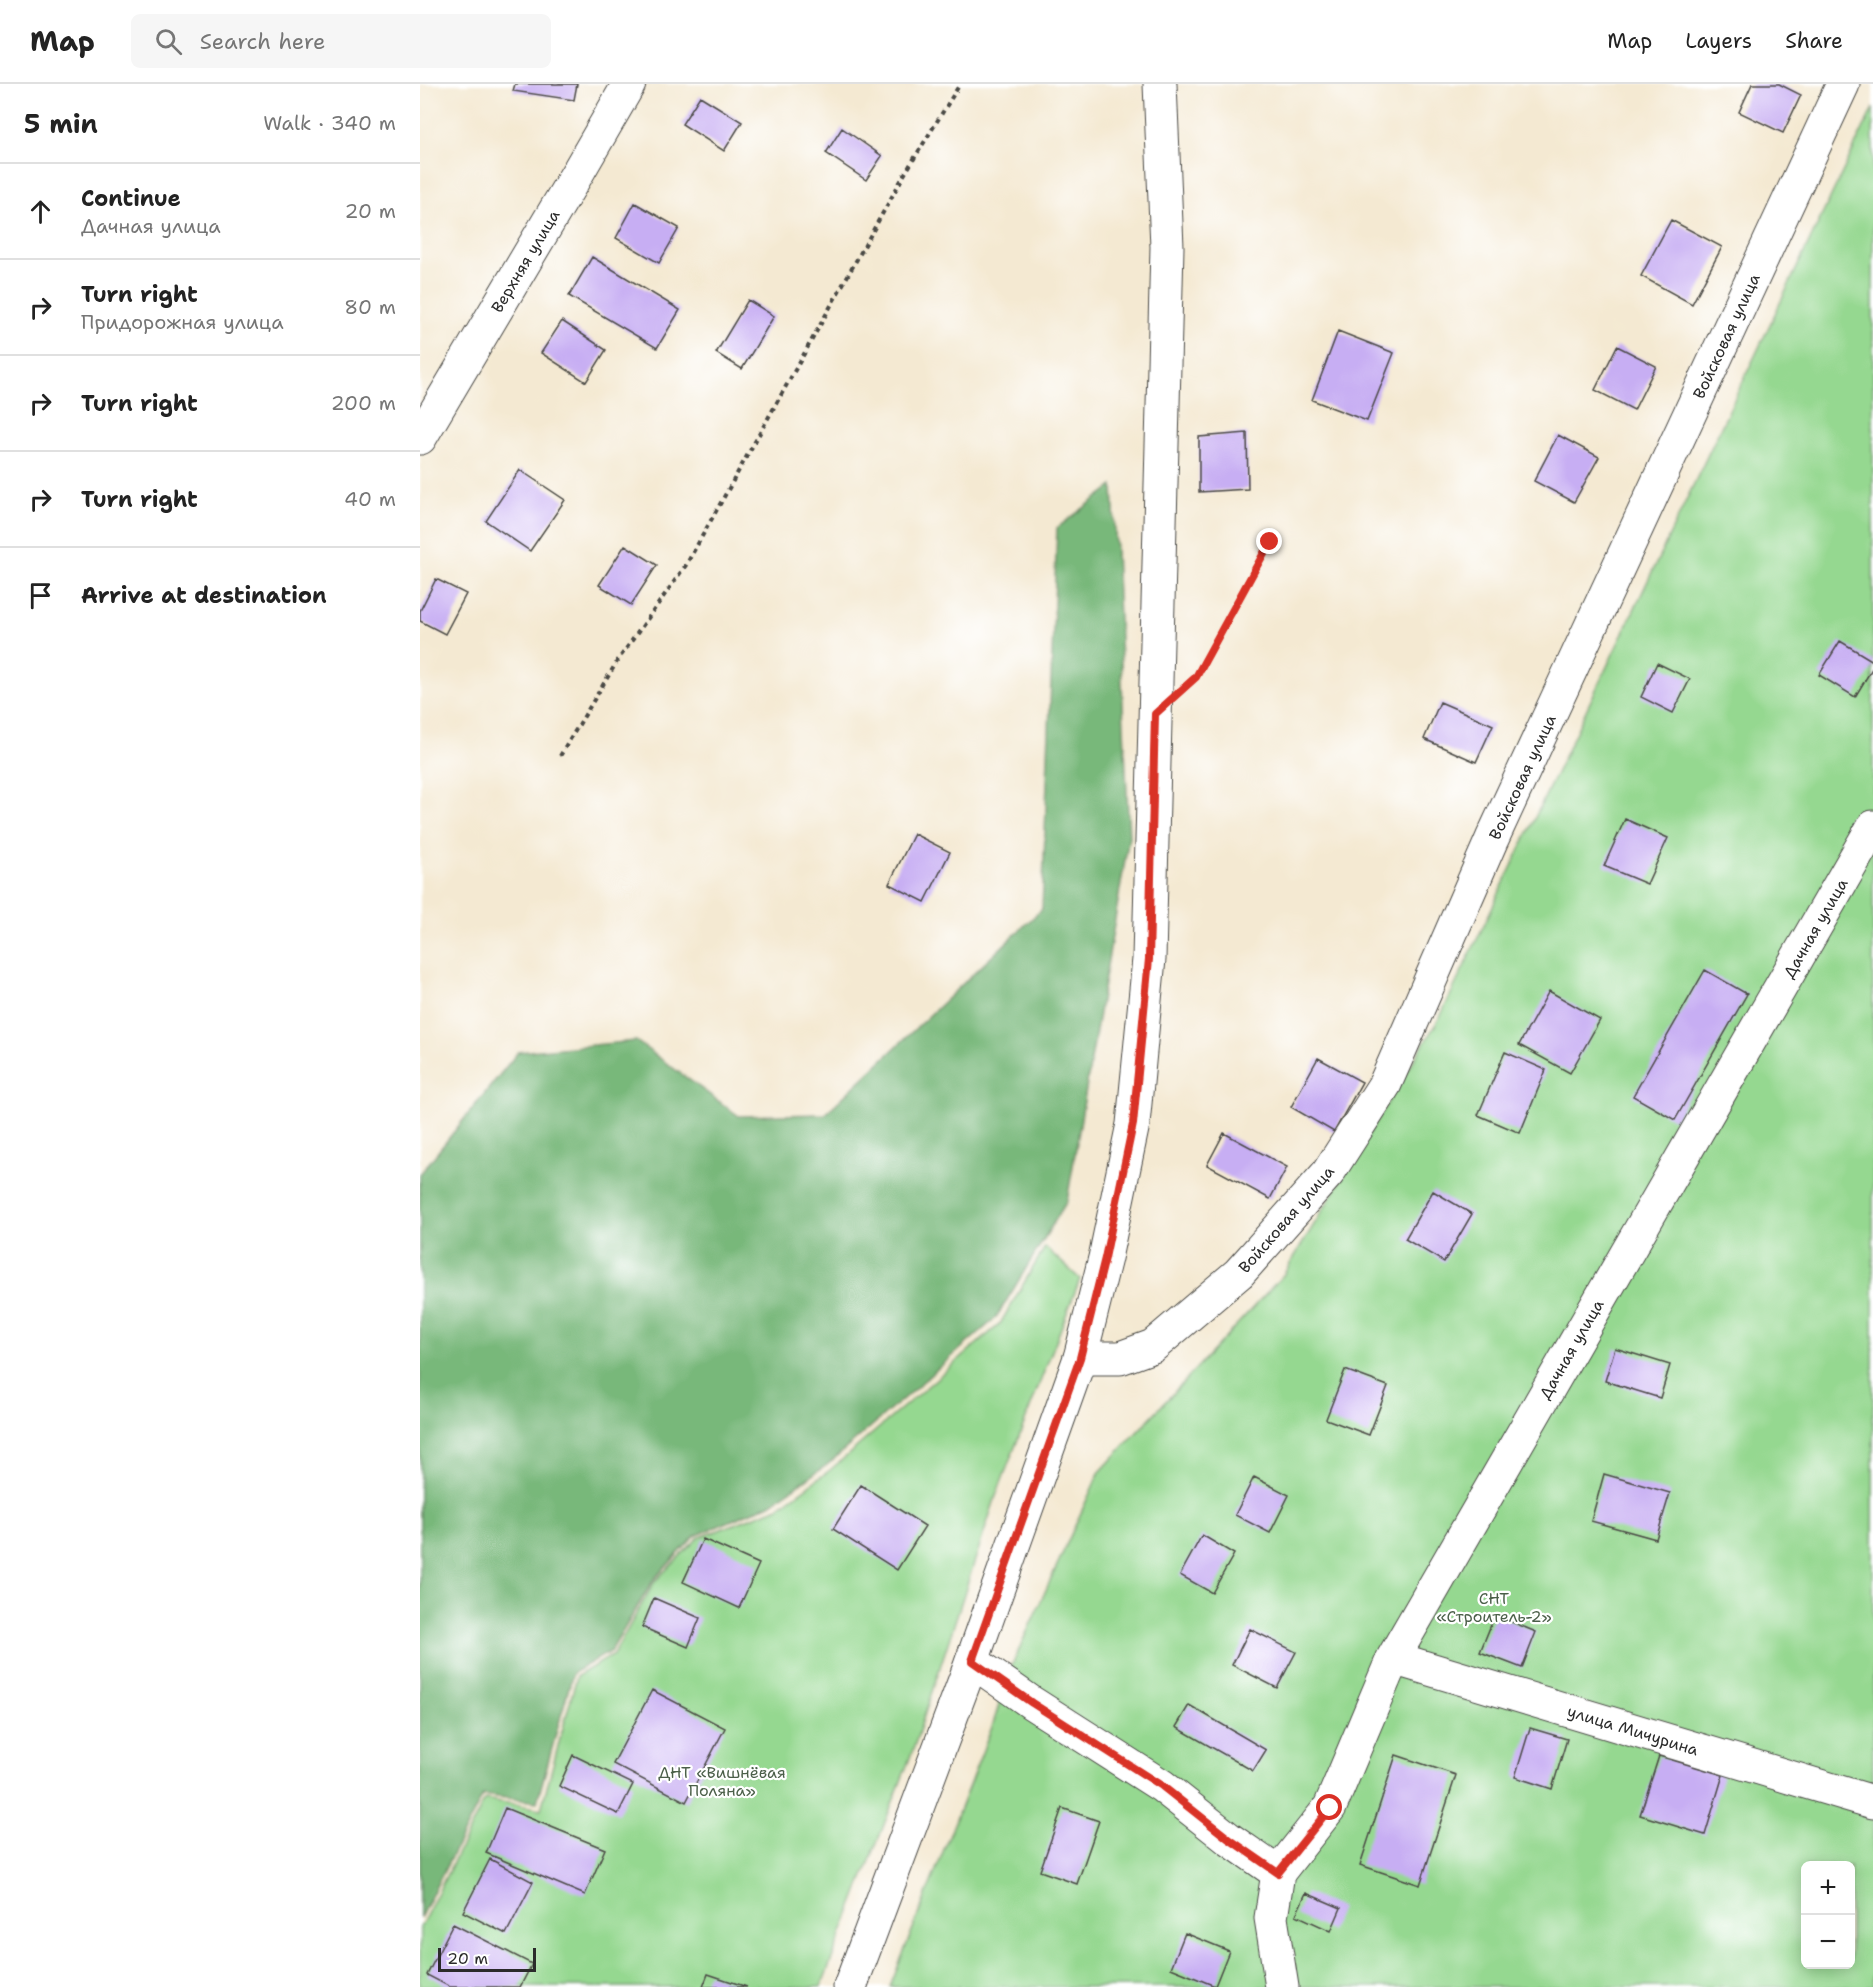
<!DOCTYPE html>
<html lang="en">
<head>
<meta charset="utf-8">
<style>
  :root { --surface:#fff; --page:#f6f6f6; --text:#222; --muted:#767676; --line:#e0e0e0 }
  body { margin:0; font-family:"Shantell Sans",sans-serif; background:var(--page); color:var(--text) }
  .controls { position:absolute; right:18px; bottom:18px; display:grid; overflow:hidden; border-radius:9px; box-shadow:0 3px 15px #0003 }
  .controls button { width:54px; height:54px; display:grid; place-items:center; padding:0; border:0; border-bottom:2px solid var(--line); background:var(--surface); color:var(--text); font:30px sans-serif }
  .scale { position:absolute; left:18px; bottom:15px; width:98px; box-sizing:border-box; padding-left:6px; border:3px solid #2b2b2b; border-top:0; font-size:16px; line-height:21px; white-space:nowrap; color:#2b2b2b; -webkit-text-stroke:4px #fff; paint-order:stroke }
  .stop { position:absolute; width:18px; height:18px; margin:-14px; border:4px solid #d93025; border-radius:50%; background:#fff }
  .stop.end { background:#d93025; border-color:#fff; box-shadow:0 2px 6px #0008 }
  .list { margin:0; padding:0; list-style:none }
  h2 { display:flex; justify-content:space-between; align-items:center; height:78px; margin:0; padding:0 24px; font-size:26px }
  h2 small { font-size:20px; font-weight:400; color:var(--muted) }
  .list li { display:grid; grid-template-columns:39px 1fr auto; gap:18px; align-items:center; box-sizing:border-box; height:96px; padding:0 24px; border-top:2px solid var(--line) }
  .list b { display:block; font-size:22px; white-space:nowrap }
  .list p { margin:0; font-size:20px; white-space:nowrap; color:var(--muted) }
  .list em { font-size:20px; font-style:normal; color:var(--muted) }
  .icon { flex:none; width:33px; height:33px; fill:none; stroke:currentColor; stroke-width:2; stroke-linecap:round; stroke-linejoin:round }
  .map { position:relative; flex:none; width:1453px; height:1903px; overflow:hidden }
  header { display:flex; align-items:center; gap:36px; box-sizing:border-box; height:84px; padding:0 30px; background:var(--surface); border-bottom:2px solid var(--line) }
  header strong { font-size:28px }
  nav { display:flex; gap:33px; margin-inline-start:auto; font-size:21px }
  .search { width:420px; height:54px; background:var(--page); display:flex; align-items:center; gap:15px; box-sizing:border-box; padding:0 21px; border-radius:9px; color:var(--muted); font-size:22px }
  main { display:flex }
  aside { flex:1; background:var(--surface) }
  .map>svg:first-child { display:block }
</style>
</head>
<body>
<header>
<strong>Map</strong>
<div class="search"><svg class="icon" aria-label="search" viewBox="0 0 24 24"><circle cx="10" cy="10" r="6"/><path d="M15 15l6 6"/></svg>Search here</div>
<nav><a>Map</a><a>Layers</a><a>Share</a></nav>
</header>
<main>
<aside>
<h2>5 min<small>Walk · 340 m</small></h2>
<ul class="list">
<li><svg class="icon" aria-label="ahead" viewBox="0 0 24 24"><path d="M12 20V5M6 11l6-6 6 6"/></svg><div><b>Continue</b><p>Дачная улица</p></div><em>20 m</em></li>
<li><svg class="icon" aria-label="right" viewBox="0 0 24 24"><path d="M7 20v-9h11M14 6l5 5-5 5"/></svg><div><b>Turn right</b><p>Придорожная улица</p></div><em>80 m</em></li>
<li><svg class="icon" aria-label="right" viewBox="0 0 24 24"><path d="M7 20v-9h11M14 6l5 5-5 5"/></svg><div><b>Turn right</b></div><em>200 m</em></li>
<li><svg class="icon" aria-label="right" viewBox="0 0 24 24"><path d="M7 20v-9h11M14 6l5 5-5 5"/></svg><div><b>Turn right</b></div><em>40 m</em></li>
<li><svg class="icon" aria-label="arrive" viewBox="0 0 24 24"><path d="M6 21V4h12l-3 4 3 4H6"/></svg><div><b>Arrive at destination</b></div></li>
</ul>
</aside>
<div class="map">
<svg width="1453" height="1903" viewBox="0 0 1453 1903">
  <rect width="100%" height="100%" fill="#fff"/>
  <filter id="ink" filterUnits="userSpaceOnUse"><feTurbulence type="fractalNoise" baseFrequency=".0167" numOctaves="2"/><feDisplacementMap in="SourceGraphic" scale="12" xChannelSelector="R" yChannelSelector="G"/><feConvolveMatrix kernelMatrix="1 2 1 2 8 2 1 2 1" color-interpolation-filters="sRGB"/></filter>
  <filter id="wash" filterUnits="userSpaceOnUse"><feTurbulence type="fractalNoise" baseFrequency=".008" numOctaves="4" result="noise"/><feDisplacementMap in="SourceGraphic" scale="24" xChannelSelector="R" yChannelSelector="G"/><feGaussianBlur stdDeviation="1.35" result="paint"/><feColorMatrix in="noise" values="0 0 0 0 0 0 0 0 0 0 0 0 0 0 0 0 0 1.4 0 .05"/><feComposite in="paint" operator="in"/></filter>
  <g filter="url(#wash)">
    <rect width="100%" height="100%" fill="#f4e9d2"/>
    <path fill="#95d890" stroke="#60825e" stroke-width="1.5" fill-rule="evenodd" d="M1453 24V1903H470L572 1643 591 1583 679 1389 864 1190 1020 933ZM1386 1782H1430V1880H1386Z
      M625 1163 660 1195 576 1412 493 1666 401 1903H0V1844L65 1715 121 1725 157 1592 193 1571 235 1497 278 1454 359 1423 410 1386 580 1240Z"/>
    <path fill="#78b87a" stroke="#527252" stroke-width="1.5" d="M693 402 709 753 647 1117 576 1234 407 1381 350 1420 275 1452 234 1495 191 1567 153 1589 117 1718 63 1711 0 1834V1090L98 968 216 957 319 1032 405 1030 622 825 637 444Z"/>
    <g id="blocks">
      <path fill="#c7aef3" d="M95 0H157L154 16 93 7Z
        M1332 0H1359L1381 11 1363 49 1319 28Z
        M280 12 322 38 304 67 262 40Z
        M422 44 462 72 446 96 406 69Z
        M215 119 259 144 239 179 196 154Z
        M1251 136 1302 163 1272 220 1221 192Z
        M172 173 260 226 237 264 149 212Z
        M328 216 354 232 322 285 296 269Z
        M142 237 186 266 166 298 121 269Z
        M918 247 974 269 947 337 892 316Z
        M1197 262 1236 282 1214 326 1175 306Z
        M827 349 828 405 779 408V353Z
        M1138 351 1179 373 1154 418 1114 397Z
        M100 386 145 416 110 467 66 437Z
        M205 461 237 481 211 521 179 501Z
        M16 495 46 510 25 550 0 537V527Z
        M1420 557 1453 577V583L1435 613 1399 591Z
        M1237 579 1270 595 1253 629 1221 613Z
        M1020 618 1073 641 1056 678 1004 655Z
        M1205 735 1248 754 1227 800 1184 782Z
        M494 750 530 768 505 818 469 800Z
        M1285 886 1327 910 1255 1036 1213 1012Z
        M1129 907 1180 936 1150 989 1099 961Z
        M1085 968 1126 986 1100 1049 1058 1031Z
        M898 974 942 998 914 1048 871 1023Z
        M804 1049 867 1083 850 1115 787 1081Z
        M1013 1107 1052 1130 1024 1178 985 1155Z
        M1195 1264 1250 1281 1240 1314 1185 1297Z
        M925 1286 968 1302 949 1351 906 1335Z
        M1184 1390 1250 1409 1236 1455 1171 1437Z
        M834 1393 869 1411 850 1449 815 1431Z
        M441 1401 505 1442 477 1486 413 1445Z
        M782 1451 814 1470 792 1509 760 1491Z
        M283 1455 339 1480 319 1524 263 1498Z
        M234 1514 280 1534 268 1563 222 1543Z
        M1075 1531 1116 1548 1102 1584 1060 1568Z
        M830 1545 876 1568 857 1604 812 1581Z
        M232 1606 305 1644 266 1718 193 1680Z
        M769 1621 846 1666 833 1687 756 1643Z
        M1110 1644 1147 1655 1132 1705 1095 1693Z
        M153 1671 213 1700 198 1730 139 1702Z
        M976 1671 1036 1691 1000 1801 940 1781Z
        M1239 1672 1303 1691 1285 1751 1220 1731Z
        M85 1724 185 1765 165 1811 66 1769Z
        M642 1724 679 1737 657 1800 620 1787Z
        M70 1775 113 1798 86 1850 43 1828Z
        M886 1809 921 1824 911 1847 876 1831Z
        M33 1840 112 1880 100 1903H30L7 1891Z
        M765 1849 809 1867 795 1902 751 1884Z
        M288 1890 327 1903H283Z"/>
    </g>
  </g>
  <g filter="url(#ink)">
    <use href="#blocks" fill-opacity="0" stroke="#494844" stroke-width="1.5"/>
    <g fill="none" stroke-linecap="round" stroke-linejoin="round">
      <defs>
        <path id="minor" d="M0 354 158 88 209 0
          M660 1274H700L733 1262 819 1189 908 1089 965 1000 1072 755 1423 0
          M973 1574 1453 1718
          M552 1577 612 1619 742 1702 809 1755 858 1789 851 1834 862 1903
          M858 1789 910 1723 973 1574 1453 743"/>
        <path id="major" d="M430 1903 552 1577 660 1274 685 1174 713 1040 729 875 747 163 740 0"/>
      </defs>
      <use href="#minor" stroke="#494844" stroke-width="35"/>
      <use href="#major" stroke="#494844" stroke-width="35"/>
      <path stroke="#494844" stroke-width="4" stroke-dasharray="4.5 4.5" stroke-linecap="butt" d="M769 599 776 593 850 458
        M140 672 198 576 266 481 484 91 540 0"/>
      <use href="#minor" stroke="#fff" stroke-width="33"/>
      <use href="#major" stroke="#fff" stroke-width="33"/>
    </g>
  </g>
  <g fill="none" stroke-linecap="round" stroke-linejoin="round" filter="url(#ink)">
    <path stroke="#d93025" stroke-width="8" d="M850 458 776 593 735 630 729 875 713 1040 685 1174 660 1274 552 1577 612 1619 742 1702 809 1755 858 1789 910 1724"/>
  </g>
  <g text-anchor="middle" stroke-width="4.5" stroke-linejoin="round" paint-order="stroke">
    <g font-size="16" fill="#2b2b2b" stroke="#fff">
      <text transform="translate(105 177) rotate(-59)" y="6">Верхняя улица</text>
      <text transform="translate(1306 252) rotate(-65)" y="6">Войсковая улица</text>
      <text transform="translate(1102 693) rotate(-65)" y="6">Войсковая улица</text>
      <text transform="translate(1395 844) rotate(-60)" y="6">Дачная улица</text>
      <text transform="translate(866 1135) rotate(-49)" y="6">Войсковая улица</text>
      <text transform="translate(1151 1265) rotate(-60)" y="6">Дачная улица</text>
      <text transform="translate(1213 1646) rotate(17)" y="6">улица Мичурина</text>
    </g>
    <g font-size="16" fill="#4b5f49" stroke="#fff">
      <text x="1074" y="1520">СНТ<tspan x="1074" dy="18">«Строитель-2»</tspan></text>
      <text x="302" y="1694">ДНТ «Вишнёвая<tspan x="302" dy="18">Поляна»</tspan></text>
    </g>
  </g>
</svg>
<div class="controls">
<button>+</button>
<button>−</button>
</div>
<div class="scale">20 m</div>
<div class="stop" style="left:910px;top:1724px"></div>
<div class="stop end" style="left:850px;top:458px"></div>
</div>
</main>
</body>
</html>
